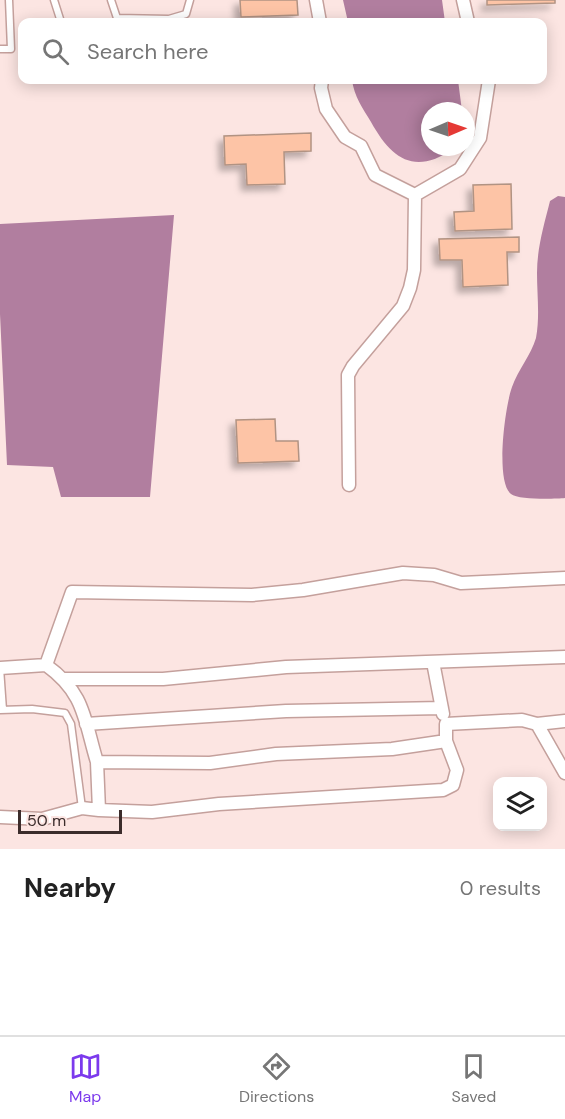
<!DOCTYPE html>
<html lang="en">
<head>
<meta charset="utf-8">
<style>
  :root { --surface:#fff; --page:#f2f2f2; --text:#222; --muted:#767676; --line:#e0e0e0; --accent:#7c3aed }
  body { margin:0; font-family:"DM Sans",sans-serif; background:var(--page); color:var(--text) }
  .controls { position:absolute; right:18px; bottom:18px; display:grid; overflow:hidden; border-radius:12px; box-shadow:0 3px 15px #0003 }
  .controls button { width:54px; height:54px; display:grid; place-items:center; padding:0; border:0; border-bottom:2px solid var(--line); background:var(--surface); color:var(--text); font:30px sans-serif }
  .compass { position:absolute; left:421px; top:102px; width:54px; height:54px; border-radius:50%; background:var(--surface); box-shadow:0 3px 15px #0003; rotate:88deg }
  .scale { position:absolute; left:18px; bottom:15px; width:104px; box-sizing:border-box; padding-left:6px; border:3px solid #3b2c2b; border-top:0; font-size:16px; line-height:21px; white-space:nowrap; color:#3b2c2b; -webkit-text-stroke:4px #fce5e2; paint-order:stroke }
  .list { margin:0; padding:0; list-style:none }
  h2 { display:flex; justify-content:space-between; align-items:center; height:78px; margin:0; padding:0 24px; font-size:26px }
  h2 small { font-size:20px; font-weight:400; color:var(--muted) }
  .icon { flex:none; width:33px; height:33px; fill:none; stroke:currentColor; stroke-width:2; stroke-linecap:round; stroke-linejoin:round }
  .map { position:relative; flex:none; width:565px; height:849px; overflow:hidden }
  .search { position:absolute; background:var(--surface); box-shadow:0 3px 15px #0003; left:18px; right:18px; top:18px; height:66px; display:flex; align-items:center; gap:15px; box-sizing:border-box; padding:0 21px; border-radius:12px; color:var(--muted); font-size:22px }
  .sheet { height:186px; background:var(--surface) }
  nav { display:flex; justify-content:space-around; align-items:center; box-sizing:border-box; height:84px; border-top:2px solid var(--line); background:var(--surface); font-size:16px; color:var(--muted) }
  nav a { display:grid; justify-items:center; gap:3px }
  nav .on { color:var(--accent) }
  .map>svg:first-child { display:block }
</style>
</head>
<body>
<div class="map">
<svg width="565" height="849" viewBox="0 0 565 849">
  <defs>
    <filter id="shadow"><feDropShadow dx="-5.5" dy="5.5" stdDeviation="3" flood-color="#0004"/></filter>
  </defs>
  <rect width="100%" height="100%" fill="#fce5e2"/>
  <path fill="#b17e9f" d="M343 0H442L445 22H348Z
    M352 80H458L462 111H430V147H454L453 149C414 176 391 158 371 122 363 109 354 96 352 80Z
    M558 196 565 197V498C555 499 518 500 511 494 495 482 505 406 512 387 518 370 531 355 536 338 540 317 537 294 537 273 537 248 544 225 550 201Z
    M174 215 150 497H61L53 467 7 465 0 314V224Z"/>
  <path fill="#fdc4a6" stroke="#b19383" stroke-width="1.5" filter="url(#shadow)" d="M240 0H297L298 15 241 17Z
    M487 0H555V3L487 5Z
    M311 133V151L284 152 285 184 247 185 246 164 225 165 224 136Z
    M511 184 512 229 455 231 454 212 474 211 473 185Z
    M519 237V252H507L508 285 463 287 462 260H440L439 239Z
    M275 419 276 441H298L299 461 238 463 236 420Z"/>
  <g fill="none" stroke-linecap="round" stroke-linejoin="round">
    <defs>
      <path id="service" d="M54 0 61 22
        M111 0 117 18 169 19 186 14 190 0
        M0 49H11L9 0
        M0 668 3 710
        M0 710 32 709 65 713 71 724 82 808"/>
      <path id="minor" d="M316 0 320 22
        M463 0 468 22
        M322 80 321 88 326 109 345 137 361 146 375 175 415 195 460 169 480 138 489 80
        M349 485 348 375 353 366 403 306 410 288 414 270 415 195
        M433 662 443 714
        M46 665 72 592 252 595 303 590 403 573 434 575 461 583 565 578
        M0 668 46 665C85 693 84 719 97 762L210 763 276 754 392 749 446 741V724L522 720 537 724 565 721
        M65 679H163L286 667 565 657
        M86 724 286 711 442 708
        M537 724 565 773
        M99 810 152 812 219 804 443 790 453 785 457 770 446 741
        M0 817 42 819 82 808 99 810 97 762"/>
    </defs>
    <use href="#service" stroke="#c4a09c" stroke-width="9"/>
    <use href="#minor" stroke="#c4a09c" stroke-width="15"/>
    <use href="#service" stroke="#fff" stroke-width="6"/>
    <use href="#minor" stroke="#fff" stroke-width="12"/>
  </g>
</svg>
<div class="controls">
<button><svg class="icon" aria-label="layers" viewBox="0 0 24 24"><path d="M12 4l9 5-9 5-9-5zM3 14l9 5 9-5"/></svg></button>
</div>
<svg class="compass" viewBox="-18 -18 36 36"><path d="M0-13l5 13h-10z" fill="#e53935"/><path d="M0 13l5-13h-10z" fill="#767676"/></svg>
<div class="scale">50 m</div>
<div class="search"><svg class="icon" aria-label="search" viewBox="0 0 24 24"><circle cx="10" cy="10" r="6"/><path d="M15 15l6 6"/></svg>Search here</div>
</div>
<section class="sheet">
<h2>Nearby<small>0 results</small></h2>
<ul class="list">
</ul>
</section>
<nav>
<a class="on"><svg class="icon" aria-label="map" viewBox="0 0 24 24"><path d="M3 6l6-2 6 2 6-2v14l-6 2-6-2-6 2zM9 4v14M15 6v14"/></svg>Map</a>
<a><svg class="icon" aria-label="directions" viewBox="0 0 24 24"><path d="M12 3l9 9-9 9-9-9zM9 14v-3h6M13 9l2 2-2 2"/></svg>Directions</a>
<a><svg class="icon" aria-label="saved" viewBox="0 0 24 24"><path d="M7 4h10v16l-5-4-5 4z"/></svg>Saved</a>
</nav>
</body>
</html>
